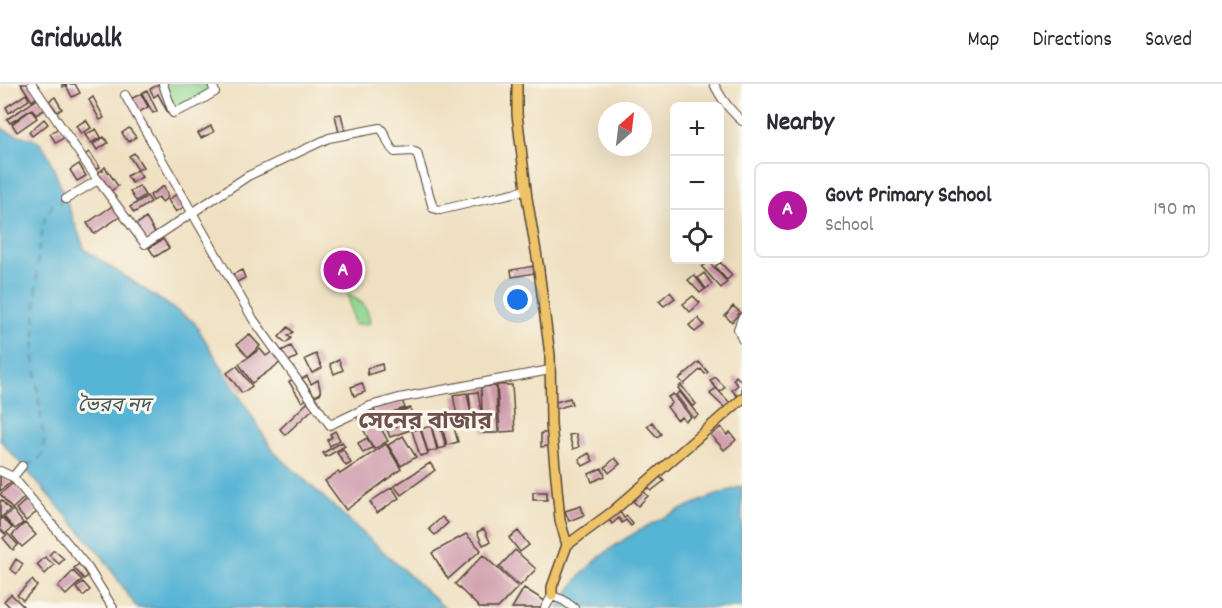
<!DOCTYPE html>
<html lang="en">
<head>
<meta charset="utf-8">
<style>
  :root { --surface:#fff; --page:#f2f2f3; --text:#2b2b33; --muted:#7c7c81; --line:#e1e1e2; --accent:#b5179e }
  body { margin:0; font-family:Dekko,"Noto Sans Bengali",sans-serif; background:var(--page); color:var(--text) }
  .controls { position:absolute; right:18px; top:18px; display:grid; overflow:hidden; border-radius:9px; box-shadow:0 6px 24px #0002 }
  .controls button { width:54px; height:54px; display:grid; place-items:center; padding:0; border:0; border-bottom:2px solid var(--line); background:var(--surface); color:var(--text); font:30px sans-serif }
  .compass { position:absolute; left:598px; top:18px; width:54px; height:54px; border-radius:50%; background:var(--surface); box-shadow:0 6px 24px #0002; rotate:28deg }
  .you { position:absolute; left:518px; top:216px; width:21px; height:21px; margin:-15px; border:4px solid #fff; border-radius:50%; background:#1a73e8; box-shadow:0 0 0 9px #1a73e833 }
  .badge { display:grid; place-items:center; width:39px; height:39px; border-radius:50%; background:var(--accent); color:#fff; font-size:20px; font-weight:700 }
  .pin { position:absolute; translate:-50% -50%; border:3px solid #fff; box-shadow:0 2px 6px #0006 }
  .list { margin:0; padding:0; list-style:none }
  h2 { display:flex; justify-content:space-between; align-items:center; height:78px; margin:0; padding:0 24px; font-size:26px }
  h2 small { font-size:20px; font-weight:400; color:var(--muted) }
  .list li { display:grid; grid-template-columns:39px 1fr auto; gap:18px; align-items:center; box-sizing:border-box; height:96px; margin:0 12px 12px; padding:0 12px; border:2px solid var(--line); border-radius:9px }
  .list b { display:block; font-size:22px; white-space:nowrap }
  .list p { margin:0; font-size:20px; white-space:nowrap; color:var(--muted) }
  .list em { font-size:20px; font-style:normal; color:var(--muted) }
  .icon { flex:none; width:33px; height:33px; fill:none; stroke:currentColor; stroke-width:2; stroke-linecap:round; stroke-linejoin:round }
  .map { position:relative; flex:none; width:742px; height:524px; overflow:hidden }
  header { display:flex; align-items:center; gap:36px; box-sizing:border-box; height:84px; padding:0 30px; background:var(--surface); border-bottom:2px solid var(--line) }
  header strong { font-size:28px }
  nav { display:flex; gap:33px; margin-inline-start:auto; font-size:21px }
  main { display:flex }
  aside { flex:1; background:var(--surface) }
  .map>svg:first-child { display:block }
</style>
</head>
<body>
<header>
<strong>Gridwalk</strong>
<nav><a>Map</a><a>Directions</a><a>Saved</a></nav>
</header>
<main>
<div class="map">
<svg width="742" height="524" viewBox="0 0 742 524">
  <rect width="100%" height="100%" fill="#fbf7ec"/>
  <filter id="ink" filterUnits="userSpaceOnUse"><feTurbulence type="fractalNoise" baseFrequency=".0167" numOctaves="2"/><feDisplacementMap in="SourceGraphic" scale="12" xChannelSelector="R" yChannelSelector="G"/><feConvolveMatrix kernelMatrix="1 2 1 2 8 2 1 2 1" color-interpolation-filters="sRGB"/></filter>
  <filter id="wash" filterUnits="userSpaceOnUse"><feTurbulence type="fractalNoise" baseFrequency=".008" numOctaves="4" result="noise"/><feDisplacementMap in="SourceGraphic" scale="24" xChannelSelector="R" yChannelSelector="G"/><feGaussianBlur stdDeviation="1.35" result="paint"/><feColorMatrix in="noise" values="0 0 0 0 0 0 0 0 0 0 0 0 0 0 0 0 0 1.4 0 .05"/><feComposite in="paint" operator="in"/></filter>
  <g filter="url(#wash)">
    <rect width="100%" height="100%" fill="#efe0c1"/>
    <path fill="#90d792" stroke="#668058" stroke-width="1.5" d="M164 0H212L214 8 173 28Z
      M348 211C363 218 368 222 370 239L354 241Z"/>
    <path fill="#57b4d5" stroke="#496f7a" stroke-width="1.5" d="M0 42C9 53 30 50 41 60 44 63 47 69 49 72L85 166 194 238 273 367 445 524H137L102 472 0 356Z
      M742 402V524H558C567 510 576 495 588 484 626 446 692 419 742 402Z"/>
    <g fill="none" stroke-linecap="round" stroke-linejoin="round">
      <path stroke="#455a5e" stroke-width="1.5" stroke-dasharray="8 6" stroke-linecap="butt" d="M26 381 35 379 42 372 44 358 34 273 38 169 45 134 53 121 64 116"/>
    </g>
    <g id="blocks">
      <path fill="#ce9aab" d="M21 0H30L38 12 32 17Z
        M62 0H75L80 9 72 13 66 1 63 3Z
        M159 0 171 26 168 29 158 10 154 13 150 5Z
        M147 6 157 27 153 29 142 9Z
        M26 10 29 16 9 29 6 23Z
        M141 10 148 23 138 29 130 15Z
        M55 13 62 25 57 28 49 17Z
        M93 13 104 34 100 36 89 16Z
        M39 14 46 25 36 31 32 25 10 39 7 35Z
        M31 26 37 34 17 48 12 40Z
        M341 30 345 47 339 49 335 31Z
        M44 35 48 40 32 52 29 48Z
        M86 36 91 44 81 50 76 42Z
        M211 42 214 48 201 54 198 49Z
        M60 43 66 52 56 59 50 50Z
        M129 44 136 53 128 58 122 49Z
        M96 45 101 53 91 59 85 51Z
        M104 53 108 59 97 66 93 60Z
        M89 68 100 83 95 86 85 71Z
        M134 69 143 83 138 86 129 72Z
        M79 80 86 92 77 97 70 86Z
        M105 83 118 102 111 107 98 89 102 86 103 88V85Z
        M137 86 142 93 132 99 127 92Z
        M139 102 145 111 136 117 130 108Z
        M164 102 168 113 162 118 159 113 153 117 150 111Z
        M177 110 185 122 176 128 168 116Z
        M147 112 151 118 134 129 130 123Z
        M114 121 121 132 94 150 87 139Z
        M146 134 156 150 146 157 135 141Z
        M163 155 169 164 155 173 149 164Z
        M708 177 727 198 721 204 702 183Z
        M720 178 732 191 727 196 715 183Z
        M534 182 535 189 512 193 511 186Z
        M242 186 245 194 235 199 231 191Z
        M704 189 712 200 706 205 698 194Z
        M694 191 705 205 700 209 688 196Z
        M670 208 675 214 664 222 659 217Z
        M693 212 700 219 690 228 683 220Z
        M733 222 740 228 732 238 725 232Z
        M698 234 704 241 695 248 689 241Z
        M288 243 293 248 288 252 291 254 286 259 279 253Z
        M249 250 260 262 248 273 237 260Z
        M291 262 297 273 287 278 281 267Z
        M260 265 266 272 273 267 281 278 252 299 239 280Z
        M316 270 322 284 312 289 305 275Z
        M339 276 343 286 334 290 330 280Z
        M699 278 708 288 705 290 701 285 684 300 679 295Z
        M382 280 383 286 368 291 367 284Z
        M237 282 252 302 242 309 227 289Z
        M307 292 311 300 318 296 321 309 315 312 302 295Z
        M736 292 742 298V311L739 314 732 306 738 301 733 296Z
        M715 293 725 303 720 308 710 297Z
        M294 294 308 314 302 318 289 298Z
        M362 299 365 308 354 312 351 303Z
        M497 301H512L515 347 500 348Z
        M681 301 696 320 693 323 678 304Z
        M496 302 498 349H483L481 303Z
        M716 304 731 320 726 325 710 310Z
        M478 308 481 328 471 329 469 309Z
        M680 308 698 331 694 334 676 311Z
        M467 309 471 330 457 332 453 311Z
        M673 310 691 333 685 337 682 333 677 336 667 323 672 319 668 313Z
        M570 314 572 320 553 326 552 319Z
        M402 316 405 324 376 333 374 325Z
        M309 317 315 323 285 351 280 345Z
        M410 324 413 334 382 345 378 335Z
        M370 325 388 357 374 365 356 332Z
        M452 336 458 358 447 361 441 339Z
        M410 338 413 345 390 353 387 346Z
        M652 338 661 350 657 353 647 342Z
        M439 339 446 363 438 365 431 341Z
        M431 342 437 366 428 368 421 345Z
        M721 343 727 351 730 348 736 356 724 366 711 351Z
        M420 344 428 370 420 372 412 347Z
        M335 347 340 356 330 362 327 356 332 353 330 350Z
        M541 349H549V362L541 363Z
        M576 350 579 363 573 365 569 351Z
        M403 352 416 373 401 382 388 361Z
        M367 354 372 364 363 369 358 359Z
        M342 358 345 362 326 373 323 369Z
        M386 360 401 385 346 426 325 397 338 388 340 390Z
        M343 365 351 379 346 382 337 369Z
        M589 369 593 377 583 382 579 375Z
        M615 374 620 380 609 389 605 383Z
        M430 379 435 386 401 411 394 402Z
        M602 384 605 392 592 398 589 390Z
        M0 389 6 391 11 398 0 407Z
        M659 392 664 397 651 407 647 402Z
        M13 399 25 413 12 425 0 410Z
        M392 403 399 414 377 429 370 418Z
        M643 407 648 412 638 422 633 417Z
        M533 408H547V416H533Z
        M27 415 38 427 26 437 16 425Z
        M1 416 10 426 0 434V417Z
        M581 422 584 431 569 437 565 427Z
        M13 426 23 439 15 445 4 433Z
        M620 428 624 434 627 432 633 440 631 442 626 436 622 439 619 434 612 440 609 436Z
        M442 433 448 439 435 451 429 445Z
        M3 434 12 444 5 450 0 445V436Z
        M25 439 36 451 22 463 12 451Z
        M484 445 490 458 483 461 477 448Z
        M518 447 529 461 520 468 509 454Z
        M8 450 18 461 13 466 3 454Z
        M466 450 481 466 448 495 432 469Z
        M54 466 64 475 59 480 49 471Z
        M515 466 536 485 520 502 499 483Z
        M483 471 518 503 498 524H480L455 500Z
        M45 473 54 481 45 490 37 481Z
        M16 475 23 480 17 490 10 485Z
        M79 480 89 491 84 495 74 484Z
        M73 487 82 496 66 511 58 503Z
        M32 496 37 502 23 516 17 511Z
        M83 498 90 506 83 512 76 504Z
        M524 504 545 517 541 524H512Z
        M11 510 23 522 21 524H11L4 517Z"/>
    </g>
  </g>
  <g filter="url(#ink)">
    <use href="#blocks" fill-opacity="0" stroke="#564536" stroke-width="1.5"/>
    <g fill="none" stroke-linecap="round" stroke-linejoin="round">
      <defs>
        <path id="minor" d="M32 0 95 92 145 160 248 92 329 54 380 44C388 51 386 61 395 68L412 67 417 69 433 124 440 126 526 106
          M163 0 173 29 194 20 215 8 212 0
          M714 0C722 16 729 25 742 37
          M125 11 253 235 330 341 370 322 399 314 550 286
          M66 115 98 96
          M742 234 738 245 742 255
          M0 387 13 393 88 484 113 524
          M13 393 22 382
          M545 524 552 512 563 516 574 524"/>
        <path id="major" d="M517 0V30L527 114 538 179 550 271 551 340 560 436 567 461 552 503V512
          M567 461 612 428 742 315"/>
      </defs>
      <use href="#minor" stroke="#564536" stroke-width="10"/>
      <use href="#major" stroke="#564536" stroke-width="12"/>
      <use href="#minor" stroke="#fff" stroke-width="8"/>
      <use href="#major" stroke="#efc469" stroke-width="9"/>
    </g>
  </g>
  <g text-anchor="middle" stroke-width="6" stroke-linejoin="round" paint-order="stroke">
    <g font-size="20" font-style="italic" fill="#455a5e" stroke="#fbf7ec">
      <text x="114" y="327">ভৈরব নদ</text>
    </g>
    <g font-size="24" font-weight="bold" fill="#6e514f" stroke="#fbf7ec">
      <text x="425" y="344">সেনের বাজার</text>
    </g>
  </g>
</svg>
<div class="controls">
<button>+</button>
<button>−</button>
<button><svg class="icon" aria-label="locate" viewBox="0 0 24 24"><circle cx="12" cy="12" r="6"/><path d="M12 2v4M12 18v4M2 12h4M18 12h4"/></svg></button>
</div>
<svg class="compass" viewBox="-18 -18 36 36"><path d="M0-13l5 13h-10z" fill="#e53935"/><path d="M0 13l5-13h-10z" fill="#7c7c81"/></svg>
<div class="you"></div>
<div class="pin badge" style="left:343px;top:186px">A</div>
</div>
<aside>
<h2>Nearby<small></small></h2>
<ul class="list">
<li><span class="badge">A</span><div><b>Govt Primary School</b><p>School</p></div><em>190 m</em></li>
</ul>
</aside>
</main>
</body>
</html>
